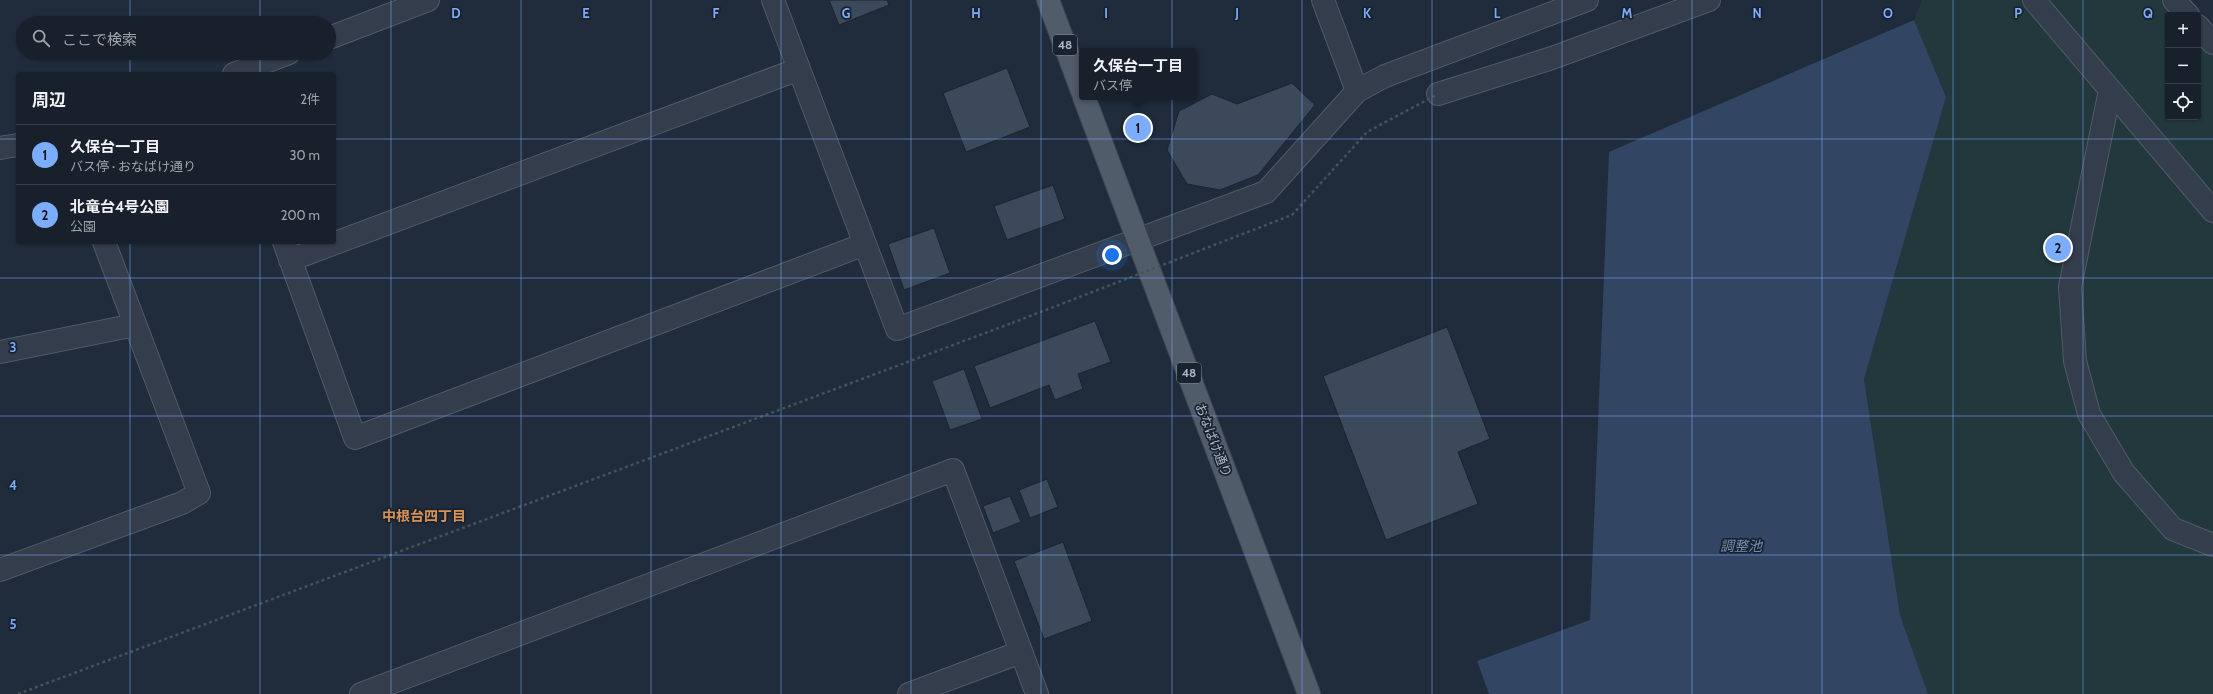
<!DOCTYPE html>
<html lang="ja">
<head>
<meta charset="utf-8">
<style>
  :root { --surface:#18202c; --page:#212834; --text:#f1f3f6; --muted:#9fa3a9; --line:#363e48; --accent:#7cacfe }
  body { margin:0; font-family:Cabin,"Noto Sans JP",sans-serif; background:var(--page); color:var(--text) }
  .controls { position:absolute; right:12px; top:12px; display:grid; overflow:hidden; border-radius:4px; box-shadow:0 1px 3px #0004 }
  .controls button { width:36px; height:36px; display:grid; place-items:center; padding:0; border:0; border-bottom:1px solid var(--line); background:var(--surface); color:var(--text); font:20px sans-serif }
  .you { position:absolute; left:1112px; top:255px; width:14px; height:14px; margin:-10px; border:3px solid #fff; border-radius:50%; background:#1a73e8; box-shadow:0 0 0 6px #1a73e833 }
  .badge { display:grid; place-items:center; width:26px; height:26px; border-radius:50%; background:var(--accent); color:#111; font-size:13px; font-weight:700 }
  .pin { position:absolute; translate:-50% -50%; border:2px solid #fff; box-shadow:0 1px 4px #0006 }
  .popup { position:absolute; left:1079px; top:48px; width:118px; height:52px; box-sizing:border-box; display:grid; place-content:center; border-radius:4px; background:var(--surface); filter:drop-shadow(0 1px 3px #0005); font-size:13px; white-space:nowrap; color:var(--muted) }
  .popup b { font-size:15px; color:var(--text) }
  .popup::after { content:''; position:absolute; left:50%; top:100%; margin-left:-8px; border:8px solid transparent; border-top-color:var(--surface) }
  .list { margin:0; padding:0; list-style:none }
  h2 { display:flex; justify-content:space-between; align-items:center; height:52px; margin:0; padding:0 16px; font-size:17px }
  h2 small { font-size:13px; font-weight:400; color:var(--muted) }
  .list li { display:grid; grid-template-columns:26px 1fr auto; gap:12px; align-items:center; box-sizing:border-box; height:60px; padding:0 16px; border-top:1px solid var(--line) }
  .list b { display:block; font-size:15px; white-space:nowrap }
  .list p { margin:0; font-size:13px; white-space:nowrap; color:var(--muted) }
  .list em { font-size:13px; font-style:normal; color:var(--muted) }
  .icon { flex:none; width:22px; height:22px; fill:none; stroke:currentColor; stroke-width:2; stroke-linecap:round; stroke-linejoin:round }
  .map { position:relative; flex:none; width:2213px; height:694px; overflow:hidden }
  .search { position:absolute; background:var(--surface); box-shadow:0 1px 3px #0004; left:16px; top:16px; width:320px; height:44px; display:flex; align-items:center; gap:10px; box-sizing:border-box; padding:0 14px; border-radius:22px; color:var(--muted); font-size:15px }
  .panel { position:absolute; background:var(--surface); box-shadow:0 1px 3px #0004; left:16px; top:72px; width:320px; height:172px; border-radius:4px }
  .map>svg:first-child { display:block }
</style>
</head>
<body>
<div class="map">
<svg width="2213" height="694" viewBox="0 0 2213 694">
  <rect width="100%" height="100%" fill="#202b3b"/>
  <path fill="#22383c" d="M1922 0H2174L2188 15H2168V117H2198V26L2213 43V694H1928L1900 615 1864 379 1946 97 1914 20Z"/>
  <path fill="#324663" d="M1914 20 1946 97 1864 379 1900 615 1928 694H1489L1477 661 1590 620 1609 152Z"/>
  <path fill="#3b495b" stroke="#1b2431" d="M829 0H887L889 5 839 25Z
    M1007 68 1030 127 966 152 943 93Z
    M1292 83 1315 105 1258 175 1220 190 1187 184 1167 150 1179 111 1212 94 1237 104Z
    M1053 185 1065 219 1007 240 994 206Z
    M934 228 950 273 904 290 888 244Z
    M1095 321 1111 362 1078 374 1083 389 1055 400 1049 385 990 408 974 366Z
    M1447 327 1490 439 1458 452 1478 504 1386 540 1323 376Z
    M964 369 982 419 950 430 932 381Z
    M1047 479 1058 507 1030 518 1019 490Z
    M1010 496 1021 522 993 533 983 506Z
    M1063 542 1092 621 1044 639 1014 561Z"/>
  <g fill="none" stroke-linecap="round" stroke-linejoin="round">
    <defs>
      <path id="minor" d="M773 0 897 329 1266 192 1357 91 1385 76 1587 0
        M1323 0 1357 91
        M2034 0 2213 211
        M2174 0 2188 15
        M2198 26 2213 43
        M329 38 428 0
        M234 74 289 53
        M2110 90 2070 287 2075 361 2089 414 2124 473 2173 529 2213 545
        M1438 94 1552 58 1709 0
        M0 148 18 145
        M284 242 355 438 865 244
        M290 260 799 69
        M0 352 135 325
        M0 570 182 503 199 493 104 242
        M361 694 953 470 1037 694
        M909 694 1021 652"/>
      <path id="major" d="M1048 0 1082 91
        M1084 97 1309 694"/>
    </defs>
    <use href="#minor" stroke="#515a68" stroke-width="24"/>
    <use href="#major" stroke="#3d4654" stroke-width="24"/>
    <path stroke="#3f5559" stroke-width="2.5" stroke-dasharray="3 3" stroke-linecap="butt" d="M18 694 1012 323"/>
    <use href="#minor" stroke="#343d4b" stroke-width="22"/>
    <use href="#major" stroke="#515c6b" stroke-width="22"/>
    <path stroke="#3f5559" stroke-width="2.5" stroke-dasharray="3 3" stroke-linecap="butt" d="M1012 323 1292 215 1367 132 1438 94"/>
  </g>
  <path fill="none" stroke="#7cacfe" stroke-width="1" stroke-opacity="0.55" d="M130 0V23M260 0V23M391 0V694M521 0V694M651 0V694M781 0V694M911 0V694M1041 0V694M1172 0V694M1302 0V694M1432 0V694M1562 0V694M1692 0V694M1822 0V694M1953 0V694M2083 0V694M130 53V74M260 53V74M0 139H18M334 139H2213M130 242V694M260 242V694M0 278H2213M0 416H2213M0 555H2213"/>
  <g text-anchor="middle" stroke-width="3.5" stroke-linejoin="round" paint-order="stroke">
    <g fill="#19222f" stroke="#818a99" stroke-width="1">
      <rect x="1053" y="35" width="24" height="20" rx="3"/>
      <rect x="1177" y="363" width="24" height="20" rx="3"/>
    </g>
    <g font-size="12" font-weight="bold" fill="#aeb7c7">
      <text x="1065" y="49">48</text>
      <text x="1189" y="377">48</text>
    </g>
    <g font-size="13" fill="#aeb7c7" stroke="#19222f">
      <text transform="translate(1214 440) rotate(69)" y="5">おなばけ通り</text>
    </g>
    <g font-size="14" font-weight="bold" fill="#da9156" stroke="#19222f">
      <text x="424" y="521">中根台四丁目</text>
    </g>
    <g font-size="14" font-style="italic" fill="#748eb2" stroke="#19222f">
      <text x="1741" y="551">調整池</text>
    </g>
  </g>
  <g font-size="13" text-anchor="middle" font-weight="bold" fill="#7cacfe" stroke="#19222f" stroke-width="3.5" stroke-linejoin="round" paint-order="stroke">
    <text x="456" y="18">D</text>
    <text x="586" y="18">E</text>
    <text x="716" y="18">F</text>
    <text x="846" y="18">G</text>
    <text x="976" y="18">H</text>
    <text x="1106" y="18">I</text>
    <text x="1237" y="18">J</text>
    <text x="1367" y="18">K</text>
    <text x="1497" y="18">L</text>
    <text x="1627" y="18">M</text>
    <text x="1757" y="18">N</text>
    <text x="1888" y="18">O</text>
    <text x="2018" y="18">P</text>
    <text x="2148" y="18">Q</text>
    <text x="13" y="352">3</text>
    <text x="13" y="490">4</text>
    <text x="13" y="629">5</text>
  </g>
</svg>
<div class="controls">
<button>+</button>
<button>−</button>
<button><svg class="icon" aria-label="locate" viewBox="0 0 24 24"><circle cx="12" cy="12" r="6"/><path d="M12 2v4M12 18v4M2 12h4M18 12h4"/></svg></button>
</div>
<div class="you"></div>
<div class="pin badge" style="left:1138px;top:128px">1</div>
<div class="popup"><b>久保台一丁目</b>バス停</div>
<div class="pin badge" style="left:2058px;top:248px">2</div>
<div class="search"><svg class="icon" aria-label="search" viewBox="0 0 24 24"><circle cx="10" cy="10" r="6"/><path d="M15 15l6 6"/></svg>ここで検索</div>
<section class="panel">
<h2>周辺<small>2件</small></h2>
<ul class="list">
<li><span class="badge">1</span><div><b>久保台一丁目</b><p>バス停 · おなばけ通り</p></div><em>30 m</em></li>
<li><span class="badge">2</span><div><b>北竜台4号公園</b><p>公園</p></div><em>200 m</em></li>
</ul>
</section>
</div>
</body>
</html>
